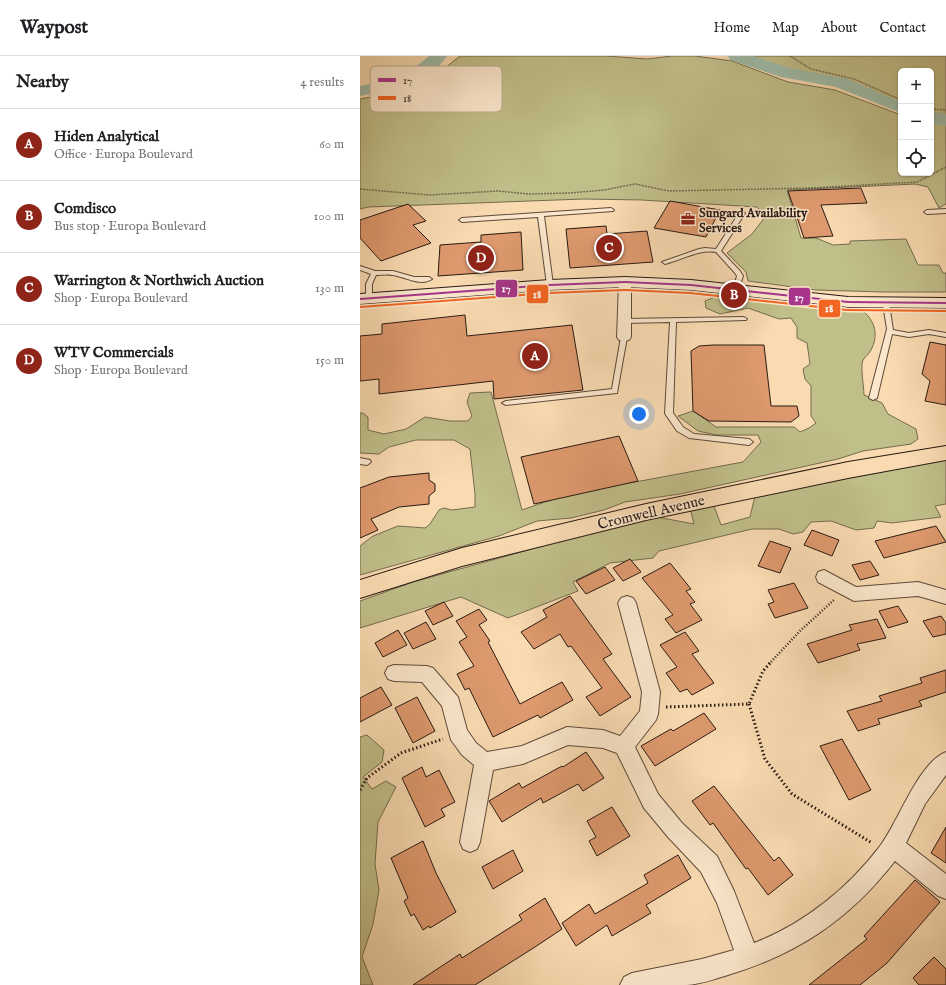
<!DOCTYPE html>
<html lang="en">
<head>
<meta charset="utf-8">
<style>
  :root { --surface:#fff; --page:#f2f2f2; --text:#202124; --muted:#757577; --line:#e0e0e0; --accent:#8f2418 }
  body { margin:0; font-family:"IM FELL English",serif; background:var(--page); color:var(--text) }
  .controls { position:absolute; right:12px; top:12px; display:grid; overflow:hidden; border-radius:6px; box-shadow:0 1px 3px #0004 }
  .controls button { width:36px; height:36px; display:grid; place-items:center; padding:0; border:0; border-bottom:1px solid var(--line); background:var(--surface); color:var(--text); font:20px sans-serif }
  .you { position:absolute; left:279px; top:358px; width:14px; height:14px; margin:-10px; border:3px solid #fff; border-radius:50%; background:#1a73e8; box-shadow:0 0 0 6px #1a73e833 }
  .badge { display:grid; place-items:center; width:26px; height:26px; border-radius:50%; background:var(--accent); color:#fff; font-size:13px; font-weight:700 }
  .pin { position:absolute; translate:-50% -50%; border:2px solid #fff; box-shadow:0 1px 4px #0006 }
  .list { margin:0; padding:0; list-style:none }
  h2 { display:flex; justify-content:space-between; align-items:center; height:52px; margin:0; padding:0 16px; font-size:17px }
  h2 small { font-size:13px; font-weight:400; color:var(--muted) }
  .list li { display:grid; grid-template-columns:26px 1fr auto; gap:12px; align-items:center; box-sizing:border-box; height:72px; padding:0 16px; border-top:1px solid var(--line) }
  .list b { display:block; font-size:15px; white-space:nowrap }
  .list p { margin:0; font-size:13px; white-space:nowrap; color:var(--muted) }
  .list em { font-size:13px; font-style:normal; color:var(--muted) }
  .icon { flex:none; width:22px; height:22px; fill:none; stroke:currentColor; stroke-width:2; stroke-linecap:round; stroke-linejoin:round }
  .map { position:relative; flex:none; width:586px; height:929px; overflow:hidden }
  header { display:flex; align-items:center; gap:24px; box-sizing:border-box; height:56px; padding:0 20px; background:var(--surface); border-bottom:1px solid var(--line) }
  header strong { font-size:19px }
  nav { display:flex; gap:22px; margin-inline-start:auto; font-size:14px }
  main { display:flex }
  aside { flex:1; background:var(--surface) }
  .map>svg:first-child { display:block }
</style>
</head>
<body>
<header>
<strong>Waypost</strong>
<nav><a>Home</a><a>Map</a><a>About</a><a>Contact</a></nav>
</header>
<main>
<aside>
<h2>Nearby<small>4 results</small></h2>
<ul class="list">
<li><span class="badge">A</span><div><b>Hiden Analytical</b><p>Office · Europa Boulevard</p></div><em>60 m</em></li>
<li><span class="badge">B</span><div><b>Comdisco</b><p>Bus stop · Europa Boulevard</p></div><em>100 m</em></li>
<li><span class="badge">C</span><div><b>Warrington &amp; Northwich Auction</b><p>Shop · Europa Boulevard</p></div><em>130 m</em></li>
<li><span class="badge">D</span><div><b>WTV Commercials</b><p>Shop · Europa Boulevard</p></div><em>150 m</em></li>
</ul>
</aside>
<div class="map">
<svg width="586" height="929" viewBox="0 0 586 929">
  <rect width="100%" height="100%" fill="#f9dab1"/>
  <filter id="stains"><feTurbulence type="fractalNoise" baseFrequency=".005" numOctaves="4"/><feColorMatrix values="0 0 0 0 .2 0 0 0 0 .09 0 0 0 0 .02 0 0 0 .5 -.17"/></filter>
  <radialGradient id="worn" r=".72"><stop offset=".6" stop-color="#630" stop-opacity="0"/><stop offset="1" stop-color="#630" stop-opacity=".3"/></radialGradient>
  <path fill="#c0be89" stroke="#746c4e" d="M100 0H246L287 3 312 0H335L372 5 428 26 475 34 541 59V117H571V66L586 65V148L579 152 568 131 555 128 427 134 441 182H456L473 189 490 188V185L546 183 558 209H579L583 217H586V236H523L456 234 388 225 386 216 367 197 392 178 405 161 397 151 282 144 224 143 8 151 0 153V43L44 35 80 16Z
    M386 0H586V61L571 57V15H541V48L485 25 427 14Z
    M360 239 503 255C515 265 519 279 511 294 509 298 505 301 503 304 500 310 504 331 504 339L522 347 528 358 556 373 558 383 551 388 503 395 478 403 320 438 265 446 244 454 211 462 177 465 139 480 0 519V490L13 480 38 470 65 472 70 468 79 454 84 452 92 454 115 451V438L110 393 94 384H56L29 391 19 398 0 397V357H3L8 361V374L24 378 46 373 65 361 90 365H108L112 360 107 346 110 337 131 336 162 454 205 439 383 406 401 386 398 379H356L338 375 318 360 333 355 356 371H434L440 376 449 372 456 367 451 360V330L445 323 443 313 450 308 447 287 437 282V271L431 262 419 263 388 252 360 258 346 252 345 245Z
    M586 402V448L575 450 581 461 532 467 517 465 514 472 496 474 471 465 451 466 443 476 433 478 419 473H392L299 495 293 502 250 507 213 526 218 535 148 562 101 541 0 572V545L53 526 258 469 297 461 334 468 330 452 354 450 361 469 390 461 395 440Z
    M7 679 24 694 22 706 3 721 12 733 26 725 36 731 18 766 15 808 19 834 13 868 2 901 13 929H0V681Z"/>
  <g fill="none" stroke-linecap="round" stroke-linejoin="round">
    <path fill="#9ebba8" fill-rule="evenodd" d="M69 0H87C68 28 31 34 0 40V30C30 24 45 21 69 0Z
      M368 0H393L430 12 487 23 541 46V57L476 31 421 21 370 4Z
      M571 55 586 58V70L571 67Z"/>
  </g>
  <path fill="#de996e" stroke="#291a13" d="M501 132 507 147 461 149 473 180 444 182 428 135Z
    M310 145 360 154 346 181 294 172Z
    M48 148 66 165 53 169 71 187 21 205 0 182V164Z
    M246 170 247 178 287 175 293 206 210 212 206 173Z
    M161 176 163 214 78 220 80 189 121 186V179Z
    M105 259 107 280 212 269 223 334 134 343 133 325 19 338V323L0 325V280L22 278V268Z
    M570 286 586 289V349L565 345 570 325 562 318Z
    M353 289H404L411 350H437L439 360 431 366 349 365 333 355 331 295 339 290Z
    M259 380 278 425 174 448 161 401Z
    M69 417V424L75 428V435L69 440V448L39 451 11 463 18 474 0 482V432L29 421Z
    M576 470 586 486 524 502 515 485Z
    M452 474 479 484 472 500 444 489Z
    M410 485 431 492 420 517 398 510Z
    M270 503 281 516 263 525 253 512Z
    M510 505 519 519 500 524 492 509Z
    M310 507 331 533 326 535 335 546 330 548 342 564 316 577 305 563 313 559 282 522Z
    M245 511 255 524 226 538 216 525Z
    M434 527 448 552 415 562 408 548 414 546 408 534Z
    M210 540 252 598 243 603 271 641 240 660 226 641 242 632 211 590 208 591 200 578 174 593 161 576 187 561 183 554Z
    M84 546 93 560 73 569 65 555Z
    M538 550 548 566 528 572 519 555Z
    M119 553 127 564 119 569 130 585 128 586 160 648 202 626 213 644 180 662 178 659 133 681 109 632 105 634 97 618 114 610 99 586 107 581 96 565Z
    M581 560 586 567V578L573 581 563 565Z
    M517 563 526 582 497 588 500 594 458 607 447 588 492 574 489 569Z
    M66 566 76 583 53 593 44 577Z
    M38 574 47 589 23 601 15 587Z
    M325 576 339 595 332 598 354 627 332 639 327 633 320 636 306 617 317 611 300 589Z
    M586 614V636L559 645 562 650 518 663 520 668 498 675 487 655 522 645 519 640 562 627 560 622Z
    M21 631 32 649 0 666V642Z
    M57 641 75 675 53 687 35 652Z
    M344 657 356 673 295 710 281 690 311 673 313 675Z
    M482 683 511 734 489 744 460 690Z
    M226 696 244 722 223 735 218 728 183 747 181 742 142 766 129 745 159 727 162 732 202 710 203 711Z
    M62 711 66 721 79 714 95 746 81 753 85 760 65 771 42 722Z
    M354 730 414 805 419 801 433 819 408 839 388 812 386 813 353 767 350 769 332 745Z
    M252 751 270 780 237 800 229 785 236 781 227 765Z
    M586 771V807L571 797Z
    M63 785 76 817 96 856 70 872 69 870 63 874 54 858 51 860 44 845 48 842 31 802Z
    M153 794 163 815 133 833 122 811Z
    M318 799 331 822 286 849 291 857 252 880 247 869 216 890 202 867 229 848 235 858 288 827 284 819Z
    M555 824 580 846 527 907 500 929H449L507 883 504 880Z
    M185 842 202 873 175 891 115 929H53L100 898 102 902 162 864 159 859Z
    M574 901 586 913V929H559L553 922Z"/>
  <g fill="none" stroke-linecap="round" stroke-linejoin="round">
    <defs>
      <path id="lane" d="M251 152 254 154 253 155 184 160 193 229 190 231 187 229 178 161 102 166 99 164 102 162Z
        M586 153V157L567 158 564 156 567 154Z
        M382 155 385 157 361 195 380 215 383 220 378 235H374L373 234 377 220 375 217 356 196C339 193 321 204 305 208L302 206 339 193 345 192 356 193 379 157Z
        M0 210 15 215H33L54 221H69L72 223C61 231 44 220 32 219 27 218 21 219 16 219L12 228V242L9 244 6 242V228L11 218 0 214Z
        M526 246 529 248 533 274 549 277 569 274 586 277V281L569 278 549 281 532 278 517 342 513 344 509 342 527 273 523 248Z
        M384 261 387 263 386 264 316 266 313 357 323 371 334 378 389 383 393 386 389 389 329 382 317 375 306 359 305 357 310 266 264 267 261 265 264 263Z
        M264 279 267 281 257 337 146 349 142 347 146 345 252 333 261 281Z
        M0 402 10 404 11 406 7 409 0 408Z"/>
      <path id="street" d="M265 222 269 223 271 226V281L269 284 264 285 259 284 257 281 259 226 261 223Z
        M464 514 496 531 558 526 586 534V548L558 540 494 545 458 526 456 521 458 516Z
        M267 540 273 542 276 547 300 636 298 658 296 664 275 691 298 738 322 767 357 800 374 835 394 887C444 868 488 832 520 790 539 765 558 707 586 696V719L565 748 546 787 586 818V843L578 840 535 805C490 863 438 898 368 919 355 923 341 928 327 929 305 929 282 929 260 929L264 921 272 917 342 903 374 894 357 847 341 816 308 781 284 752 257 697 243 692 208 689 163 708 133 714 120 786 117 793 110 796 103 793 100 786 114 709 102 699 91 684 82 650 62 626 34 625 28 623 25 617 28 611 34 609 67 610 73 612 98 641 107 674 116 687 127 696 162 690 207 671 243 674 260 680 280 655 282 636 258 547 261 542Z"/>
      <path id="secondary" d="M265 221 331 224 488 241 586 242V252L488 251 331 234 265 231 190 234 0 248V238L190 224Z"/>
      <path id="primary" d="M586 390V404L488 422 286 464 102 510 0 542V524L102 492 286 448 488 406Z"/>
    </defs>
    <use href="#lane" stroke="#5d4a3a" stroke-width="2"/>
    <use href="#street" stroke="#5d4a3a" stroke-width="2"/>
    <use href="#secondary" stroke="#291a13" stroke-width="2"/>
    <use href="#primary" stroke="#291a13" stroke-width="2"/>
    <path stroke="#291a13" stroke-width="1.5" stroke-dasharray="0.5 1" stroke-linecap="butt" d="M430 0 451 13 494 23 541 44
      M571 53 586 54
      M0 133 69 139 138 135 169 138 210 137 244 134 275 128 309 135 451 132 557 126 586 111"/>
    <path stroke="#291a13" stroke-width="2.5" stroke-dasharray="1 2" stroke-linecap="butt" d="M409 608 440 575 475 543"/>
    <path stroke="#291a13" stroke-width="3" stroke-dasharray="1.5 2.5" stroke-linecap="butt" d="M389 648 405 703 432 738 512 787
      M306 651 389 648 403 615 410 607
      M0 734 7 722 41 697 83 683"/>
    <use href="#lane" fill="#fbe7cc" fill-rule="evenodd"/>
    <use href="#street" fill="#fbe7cc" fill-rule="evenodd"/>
    <use href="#secondary" fill="#fbe7cc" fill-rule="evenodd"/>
    <use href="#primary" fill="#f9dab1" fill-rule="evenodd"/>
    <defs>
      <path id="bus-1" d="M265 225 331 228 488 245 586 246V248L488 247 331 230 265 227 190 230 0 244V242L190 228Z"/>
      <path id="bus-2" d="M265 233 330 236 487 253 586 254V256L487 255 330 238 265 235 190 238 0 252V250H1L190 236Z"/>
    </defs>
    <use href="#bus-1" stroke="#fbe7cc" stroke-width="3"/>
    <use href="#bus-2" stroke="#fbe7cc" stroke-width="3"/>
    <use href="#bus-1" fill="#a7358b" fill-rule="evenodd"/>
    <use href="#bus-2" fill="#f26522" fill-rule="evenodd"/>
  </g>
  <defs>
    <symbol id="office-bare" viewBox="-9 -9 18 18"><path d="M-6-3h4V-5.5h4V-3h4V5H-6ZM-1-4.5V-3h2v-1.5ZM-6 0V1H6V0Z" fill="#8f2418" stroke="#fbe7cc" stroke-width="2.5" paint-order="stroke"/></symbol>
  </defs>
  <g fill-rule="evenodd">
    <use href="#office-bare" x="318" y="153" width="20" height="20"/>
  </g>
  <g text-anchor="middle" stroke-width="3" stroke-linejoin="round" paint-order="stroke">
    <g font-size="13" font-weight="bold" fill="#291a13" stroke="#fbe7cc" text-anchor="start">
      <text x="339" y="161">Sungard Availability<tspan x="339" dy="15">Services</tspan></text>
    </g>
    <g font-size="15" fill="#291a13" stroke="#fbe7cc">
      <text transform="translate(291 456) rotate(-13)" y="5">Cromwell Avenue</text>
    </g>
  </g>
  <rect x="10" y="10" width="132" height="46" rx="6" fill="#fbe7cc" stroke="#bcaa94" stroke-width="1"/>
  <rect x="18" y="22" width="18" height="4" fill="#a7358b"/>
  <rect x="18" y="40" width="18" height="4" fill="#f26522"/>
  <g font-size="11" fill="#291a13">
    <text x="43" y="28">17</text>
    <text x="43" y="46">18</text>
  </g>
  <g stroke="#fbe7cc" stroke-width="1.5">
    <rect x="135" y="223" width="23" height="19" rx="4" fill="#a7358b"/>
    <rect x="166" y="228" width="23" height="20" rx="4" fill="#f26522"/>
    <rect x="428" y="231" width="23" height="19" rx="4" fill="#a7358b"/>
    <rect x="458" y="243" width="23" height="19" rx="4" fill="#f26522"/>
  </g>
  <g font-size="11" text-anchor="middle" font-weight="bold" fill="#fff">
    <text x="146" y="236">17</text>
    <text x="177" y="242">18</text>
    <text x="439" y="245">17</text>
    <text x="469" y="256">18</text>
  </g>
  <rect width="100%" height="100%" filter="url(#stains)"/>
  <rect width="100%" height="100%" fill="url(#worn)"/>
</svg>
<div class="controls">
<button>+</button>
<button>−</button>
<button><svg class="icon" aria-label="locate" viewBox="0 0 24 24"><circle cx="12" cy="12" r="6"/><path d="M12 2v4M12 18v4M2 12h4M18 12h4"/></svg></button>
</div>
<div class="you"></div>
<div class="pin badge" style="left:175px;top:300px">A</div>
<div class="pin badge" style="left:374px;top:239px">B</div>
<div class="pin badge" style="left:249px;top:192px">C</div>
<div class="pin badge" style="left:121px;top:202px">D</div>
</div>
</main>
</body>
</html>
